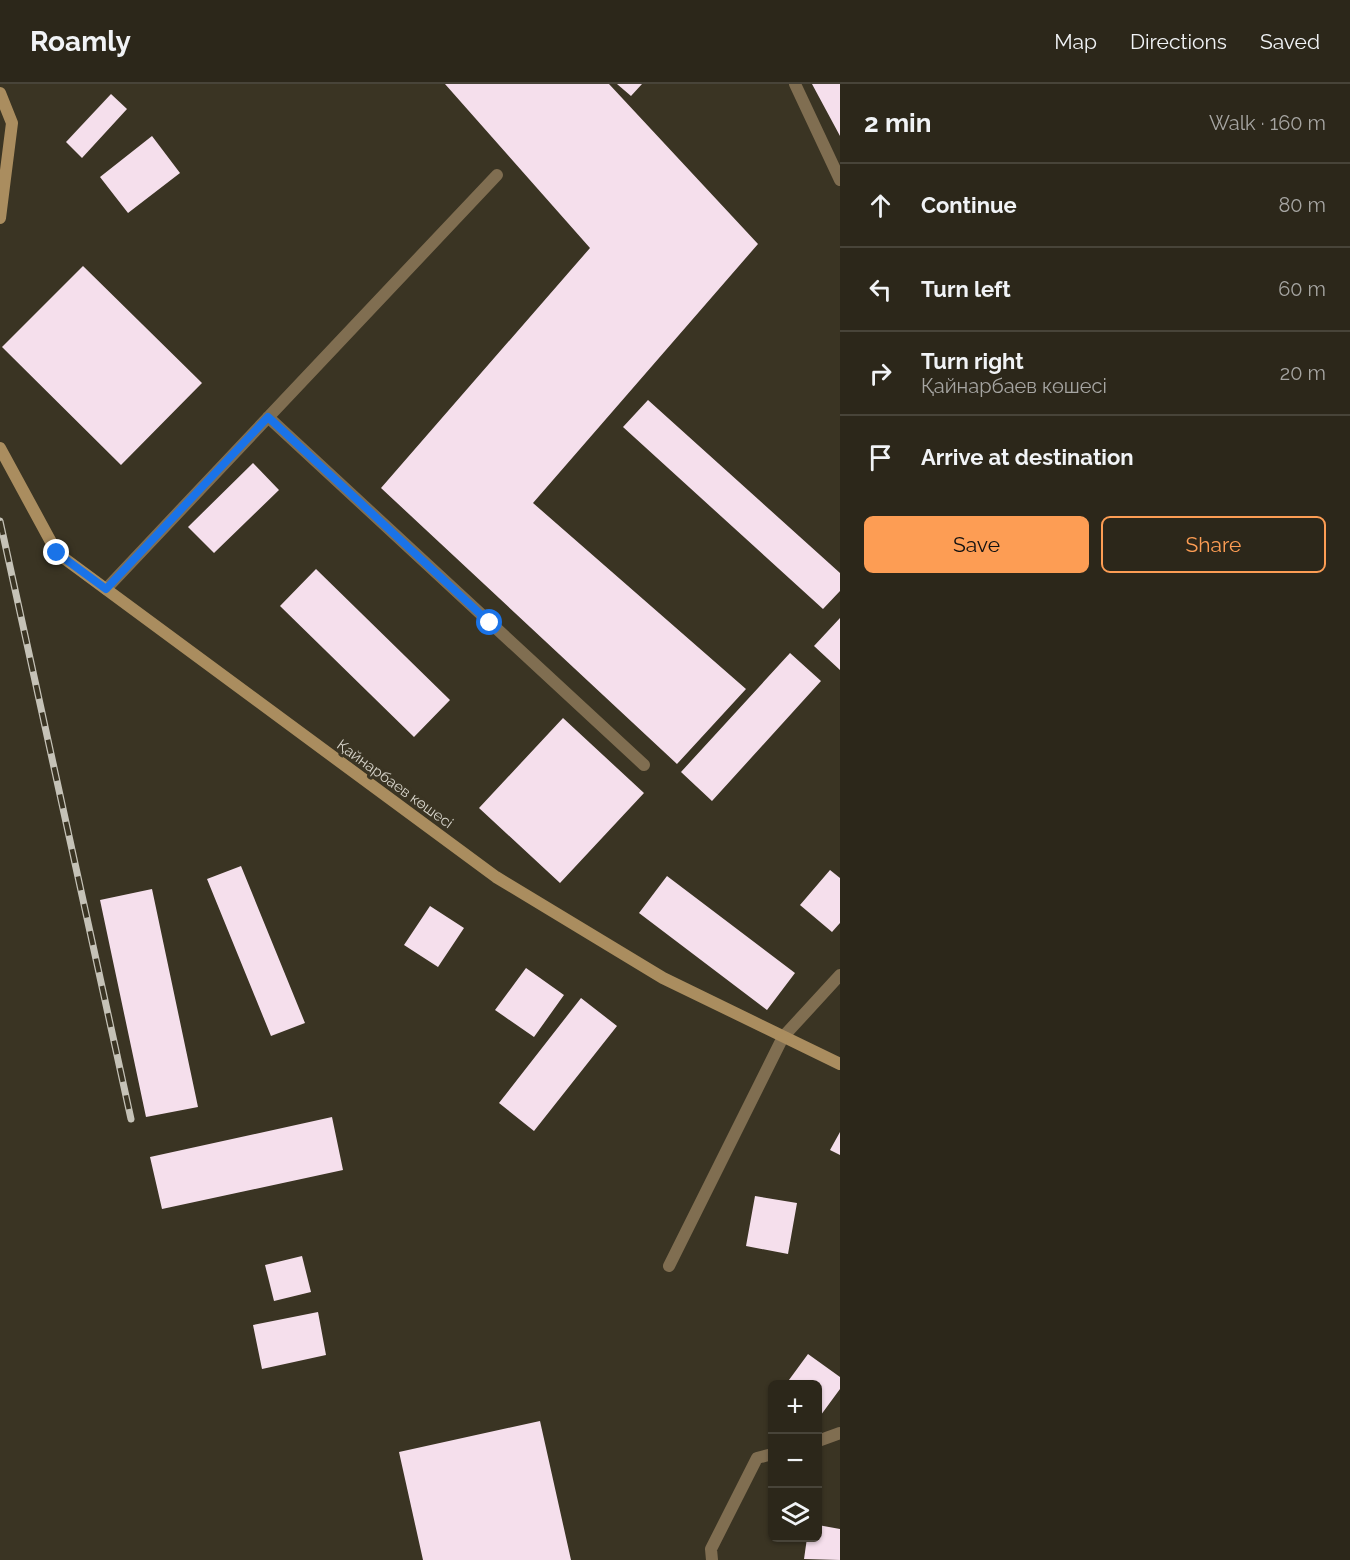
<!DOCTYPE html>
<html lang="en">
<head>
<meta charset="utf-8">
<style>
  :root { --surface:#2c271a; --page:#342f23; --text:#f1f3f6; --muted:#a6a5a2; --line:#484439; --accent:#fd9d54 }
  body { margin:0; font-family:Raleway,sans-serif; background:var(--page); color:var(--text) }
  .controls { position:absolute; right:18px; bottom:18px; display:grid; overflow:hidden; border-radius:9px; box-shadow:0 2px 4px #0004 }
  .controls button { width:54px; height:54px; display:grid; place-items:center; padding:0; border:0; border-bottom:2px solid var(--line); background:var(--surface); color:var(--text); font:30px sans-serif }
  .stop { position:absolute; width:18px; height:18px; margin:-14px; border:4px solid #1a73e8; border-radius:50%; background:#fff }
  .stop.end { background:#1a73e8; border-color:#fff; box-shadow:0 2px 6px #0008 }
  .list { margin:0; padding:0; list-style:none }
  h2 { display:flex; justify-content:space-between; align-items:center; height:78px; margin:0; padding:0 24px; font-size:26px }
  h2 small { font-size:20px; font-weight:400; color:var(--muted) }
  .list li { display:grid; grid-template-columns:39px 1fr auto; gap:18px; align-items:center; box-sizing:border-box; height:84px; padding:0 24px; border-top:2px solid var(--line) }
  .list b { display:block; font-size:22px; white-space:nowrap }
  .list p { margin:0; font-size:20px; white-space:nowrap; color:var(--muted) }
  .list em { font-size:20px; font-style:normal; color:var(--muted) }
  .actions { display:flex; gap:12px; padding:18px 24px }
  .actions a { flex:1; padding:14px 0; border:2px solid var(--accent); border-radius:9px; text-align:center; font-size:21px; color:var(--accent) }
  .actions .main { background:var(--accent); color:#111 }
  .icon { flex:none; width:33px; height:33px; fill:none; stroke:currentColor; stroke-width:2; stroke-linecap:round; stroke-linejoin:round }
  .map { position:relative; flex:none; width:840px; height:1476px; overflow:hidden }
  header { display:flex; align-items:center; gap:36px; box-sizing:border-box; height:84px; padding:0 30px; background:var(--surface); border-bottom:2px solid var(--line) }
  header strong { font-size:28px }
  nav { display:flex; gap:33px; margin-inline-start:auto; font-size:21px }
  main { display:flex }
  aside { flex:1; background:var(--surface) }
  .map>svg:first-child { display:block }
</style>
</head>
<body>
<header>
<strong>Roamly</strong>
<nav><a>Map</a><a>Directions</a><a>Saved</a></nav>
</header>
<main>
<div class="map">
<svg width="840" height="1476" viewBox="0 0 840 1476">
  <rect width="100%" height="100%" fill="#3a3423"/>
  <path fill="#f5dfec" d="M445 0H609L758 160 533 419 746 605 677 680 381 404 590 164Z
    M617 0H642L631 12Z
    M812 0H840V52Z
    M111 10 127 25 82 74 66 58Z
    M152 52 180 89 128 129 100 93Z
    M83 182 202 299 121 381 2 263Z
    M648 316 840 489V507L823 525 623 343Z
    M253 379 279 406 214 469 188 443Z
    M316 485 450 616 414 653 280 522Z
    M840 534V586L814 562Z
    M790 569 821 597 712 717 681 688Z
    M563 634 644 709 560 799 479 724Z
    M241 782 305 939 271 952 207 795Z
    M830 786 840 794V839L832 848 800 821Z
    M667 792 795 889 767 926 639 829Z
    M152 805 198 1023 146 1033 100 816Z
    M430 822 464 844 438 883 404 861Z
    M526 884 564 911 534 953 495 926Z
    M581 914 617 942 534 1047 499 1019Z
    M332 1033 343 1086 162 1125 150 1073Z
    M840 1048V1071L830 1066Z
    M755 1112 797 1119 788 1170 746 1162Z
    M302 1172 311 1208 274 1217 265 1181Z
    M318 1228 326 1271 262 1285 253 1241Z
    M808 1270 840 1293V1305L818 1335V1300H786Z
    M540 1337 571 1476H423L399 1368Z
    M818 1441 840 1445V1476L804 1475 807 1454H818Z"/>
  <g fill="none" stroke-linecap="round" stroke-linejoin="round">
    <path stroke="#806e51" stroke-width="12" d="M795 0 840 96
      M268 333 644 681
      M106 505 497 91
      M669 1182 783 953 840 891
      M818 1357 840 1349
      M712 1476 711 1465 757 1374 772 1370"/>
    <path stroke="#aa8d5f" stroke-width="12" d="M0 9 12 39 0 134
      M0 364 57 469 496 793 663 894 840 980"/>
    <defs>
      <path id="rail" d="M0 437 131 1035"/>
    </defs>
    <use href="#rail" stroke="#c5c2b7" stroke-width="7"/>
    <use href="#rail" stroke="#3a3423" stroke-width="4.5" stroke-dasharray="14" stroke-linecap="butt"/>
  </g>
  <g fill="none" stroke-linecap="round" stroke-linejoin="round">
    <path stroke="#1a73e8" stroke-width="8" d="M57 469 106 505 268 333 490 539"/>
  </g>
  <g text-anchor="middle" stroke-width="6" stroke-linejoin="round" paint-order="stroke">
    <g font-size="15" fill="#d6d3c9" stroke="#3a3423">
      <text transform="translate(395 700) rotate(36)" y="5">Қайнарбаев көшесі</text>
    </g>
  </g>
</svg>
<div class="controls">
<button>+</button>
<button>−</button>
<button><svg class="icon" aria-label="layers" viewBox="0 0 24 24"><path d="M12 4l9 5-9 5-9-5zM3 14l9 5 9-5"/></svg></button>
</div>
<div class="stop" style="left:490px;top:539px"></div>
<div class="stop end" style="left:57px;top:469px"></div>
</div>
<aside>
<h2>2 min<small>Walk · 160 m</small></h2>
<ul class="list">
<li><svg class="icon" aria-label="ahead" viewBox="0 0 24 24"><path d="M12 20V5M6 11l6-6 6 6"/></svg><div><b>Continue</b></div><em>80 m</em></li>
<li><svg class="icon" aria-label="left" viewBox="0 0 24 24"><path d="M17 20v-9H6M10 6l-5 5 5 5"/></svg><div><b>Turn left</b></div><em>60 m</em></li>
<li><svg class="icon" aria-label="right" viewBox="0 0 24 24"><path d="M7 20v-9h11M14 6l5 5-5 5"/></svg><div><b>Turn right</b><p>Қайнарбаев көшесі</p></div><em>20 m</em></li>
<li><svg class="icon" aria-label="arrive" viewBox="0 0 24 24"><path d="M6 21V4h12l-3 4 3 4H6"/></svg><div><b>Arrive at destination</b></div></li>
</ul>
<div class="actions"><a class="main">Save</a><a>Share</a></div>
</aside>
</main>
</body>
</html>
